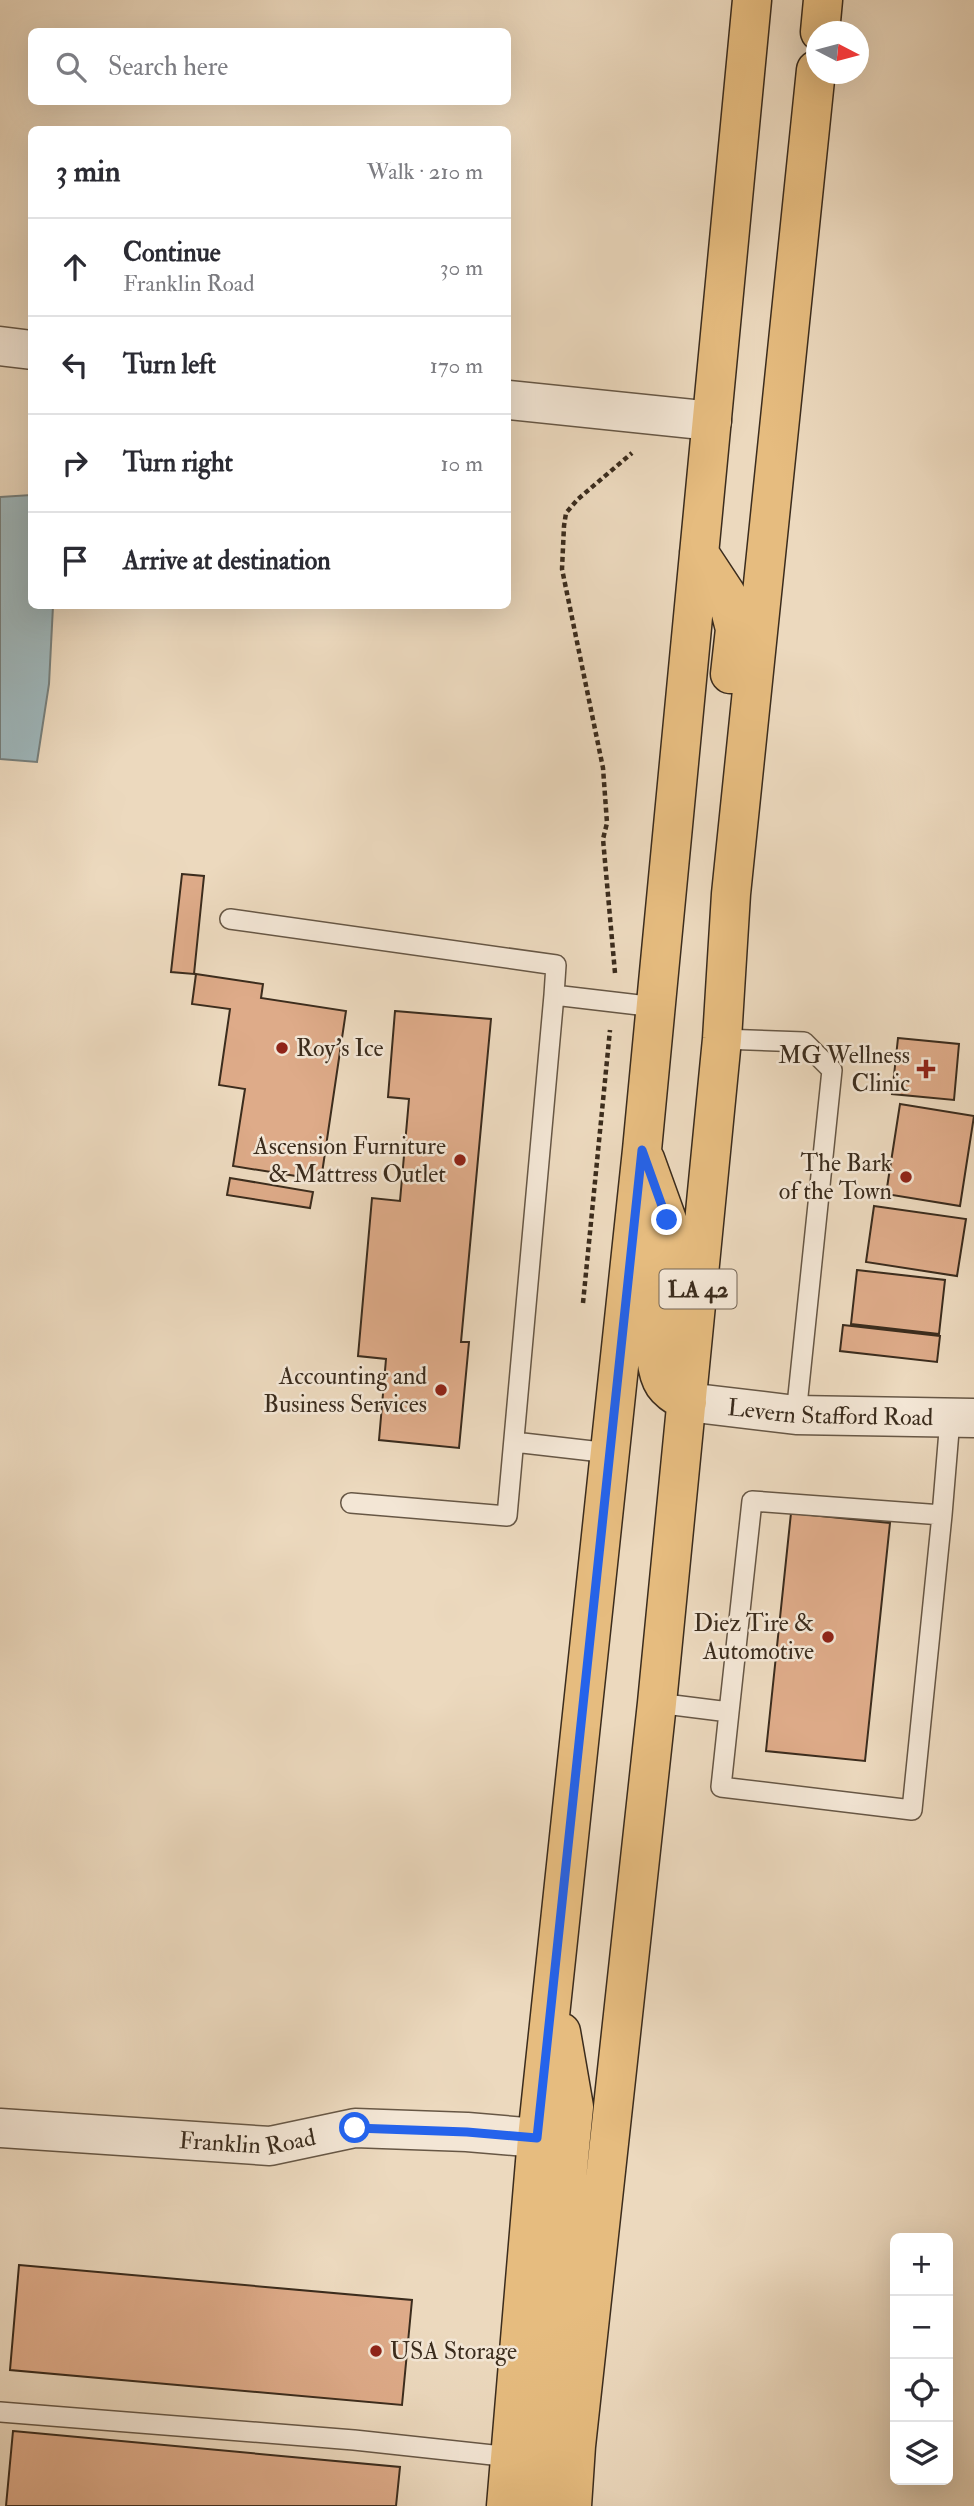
<!DOCTYPE html>
<html lang="en">
<head>
<meta charset="utf-8">
<style>
  :root { --surface:#fff; --page:#f2f2f3; --text:#2b2b33; --muted:#7c7c81; --line:#e1e1e2 }
  body { margin:0; font-family:"IM FELL Double Pica",serif; background:var(--page); color:var(--text) }
  .controls { position:absolute; right:21px; bottom:21px; display:grid; overflow:hidden; border-radius:10px; box-shadow:0 7px 28px #0002 }
  .controls button { width:63px; height:63px; display:grid; place-items:center; padding:0; border:0; border-bottom:2px solid var(--line); background:var(--surface); color:var(--text); font:35px sans-serif }
  .compass { position:absolute; left:806px; top:21px; width:63px; height:63px; border-radius:50%; background:var(--surface); box-shadow:0 7px 28px #0002; rotate:96deg }
  .stop { position:absolute; width:21px; height:21px; margin:-16px; border:5px solid #2563eb; border-radius:50%; background:#fff }
  .stop.end { background:#2563eb; border-color:#fff; box-shadow:0 2px 7px #0008 }
  .list { margin:0; padding:0; list-style:none }
  h2 { display:flex; justify-content:space-between; align-items:center; height:91px; margin:0; padding:0 28px; font-size:30px }
  h2 small { font-size:23px; font-weight:400; color:var(--muted) }
  .list li { display:grid; grid-template-columns:46px 1fr auto; gap:21px; align-items:center; box-sizing:border-box; height:98px; padding:0 28px; border-top:2px solid var(--line) }
  .list b { display:block; font-size:26px; white-space:nowrap }
  .list p { margin:0; font-size:23px; white-space:nowrap; color:var(--muted) }
  .list em { font-size:23px; font-style:normal; color:var(--muted) }
  .icon { flex:none; width:38px; height:38px; fill:none; stroke:currentColor; stroke-width:2; stroke-linecap:round; stroke-linejoin:round }
  .map { position:relative; flex:none; width:974px; height:2506px; overflow:hidden }
  .search { position:absolute; background:var(--surface); box-shadow:0 7px 28px #0002; left:28px; top:28px; width:483px; height:77px; display:flex; align-items:center; gap:18px; box-sizing:border-box; padding:0 24px; border-radius:10px; color:var(--muted); font-size:26px }
  .panel { position:absolute; background:var(--surface); box-shadow:0 7px 28px #0002; left:28px; top:126px; width:483px; height:483px; border-radius:10px }
  .map>svg:first-child { display:block }
</style>
</head>
<body>
<div class="map">
<svg width="974" height="2506" viewBox="0 0 974 2506">
  <rect width="100%" height="100%" fill="#ecd9be"/>
  <filter id="stains"><feTurbulence type="fractalNoise" baseFrequency=".00286" numOctaves="4"/><feColorMatrix values="0 0 0 0 .2 0 0 0 0 .09 0 0 0 0 .02 0 0 0 .5 -.17"/></filter>
  <radialGradient id="worn" r=".72"><stop offset=".6" stop-color="#630" stop-opacity="0"/><stop offset="1" stop-color="#630" stop-opacity=".3"/></radialGradient>
  <path fill="#9eb7bc" stroke="#767f7c" stroke-width="2" d="M31 495 32 606H53L49 684 37 762 0 759V497Z"/>
  <path fill="#deab89" stroke="#3b2c1d" stroke-width="2" d="M182 874 204 876 194 974 171 972Z
    M196 974 263 984 261 998 346 1011 321 1180 233 1166 245 1089 219 1085 230 1009 192 1004Z
    M395 1011 491 1019 461 1342H469L459 1448 379 1440 386 1359 358 1356 372 1198 400 1201 409 1099 388 1097Z
    M898 1038 959 1044 954 1100 892 1094Z
    M900 1104 974 1116 960 1206 886 1194Z
    M230 1178 313 1192 310 1208 227 1195Z
    M874 1206 966 1219 957 1276 866 1262Z
    M857 1270 945 1280 939 1334 851 1324Z
    M843 1325 940 1336 937 1362 840 1351Z
    M791 1513 890 1523 865 1761 766 1751Z
    M19 2265 412 2300 402 2405 10 2370Z
    M13 2431 400 2467 396 2506H6Z"/>
  <g fill="none" stroke-linecap="round" stroke-linejoin="round">
    <defs>
      <path id="lane" d="M230 919 556 965 554 995 656 1007
        M722 1039 804 1042 832 1070 796 1415
        M514 1442 610 1453
        M351 1503 507 1516 554 995
        M657 1703 729 1712 752 1501 942 1515 950 1419
        M729 1712 721 1787 912 1810 942 1515
        M0 2412 354 2440 511 2457"/>
      <g id="street">
        <path d="M0 346 32 350"/>
        <path d="M508 400 712 421"/>
        <path id="s1" d="M687 1402 796 1415 974 1418"/>
        <path id="s2" d="M0 2128 270 2146 355 2128 467 2132 537 2138"/>
      </g>
      <path id="primary" d="M820 32 823 0
        M699 553 726 594 735 629 730 674
        M645 1159 667 1220 656 1357C659 1382 664 1390 687 1402
        M561 2032 574 2107 545 2402 576 2446
        M506 2506 537 2138 642 1150 752 0
        M537 2506 545 2402
        M572 2506 576 2446 657 1703 722 1039 731 894 816 70"/>
    </defs>
    <use href="#lane" stroke="#675745" stroke-width="22"/>
    <use href="#street" stroke="#675745" stroke-width="41"/>
    <use href="#primary" stroke="#3b2c1d" stroke-width="41"/>
    <path stroke="#3b2c1d" stroke-width="4.5" stroke-dasharray="5 3.5" stroke-linecap="butt" d="M615 973 603 839 607 823 603 768 562 569 564 526 566 513 578 499 632 453
      M583 1303 610 1030"/>
    <use href="#lane" stroke="#f3e6d5" stroke-width="19"/>
    <use href="#street" stroke="#f3e6d5" stroke-width="38"/>
    <use href="#primary" stroke="#e6bc7f" stroke-width="38"/>
  </g>
  <g fill="none" stroke-linecap="round" stroke-linejoin="round">
    <path stroke="#2563eb" stroke-width="9" d="M355 2128 467 2132 537 2138 642 1150 667 1220"/>
  </g>
  <g fill="#8f2418" stroke="#f3e6d5" stroke-width="2.5">
    <circle cx="282" cy="1048" r="7"/>
    <path d="M922.5 1058.5h7v7h7v7h-7v7h-7v-7h-7v-7h7z"/>
    <circle cx="460" cy="1160" r="7"/>
    <circle cx="906" cy="1177" r="7"/>
    <circle cx="441" cy="1390" r="7"/>
    <circle cx="828" cy="1637" r="7"/>
    <circle cx="376" cy="2351" r="7"/>
  </g>
  <g text-anchor="middle" stroke-width="5" stroke-linejoin="round" paint-order="stroke">
    <rect fill="#f3e6d5" stroke="#726454" stroke-width="2" x="659.5" y="1269.5" width="77" height="39" rx="5"/>
    <g font-size="23" font-weight="bold" fill="#3b2c1d">
      <text x="698" y="1297">LA 42</text>
    </g>
    <g font-size="24" fill="#3b2c1d" stroke="#f3e6d5" text-anchor="end">
      <text x="296" y="1056" text-anchor="start">Roy's Ice</text>
      <text x="910" y="1063">MG Wellness<tspan x="910" dy="28">Clinic</tspan></text>
      <text x="446" y="1154">Ascension Furniture<tspan x="446" dy="28">&amp; Mattress Outlet</tspan></text>
      <text x="892" y="1171">The Bark<tspan x="892" dy="28">of the Town</tspan></text>
      <text x="427" y="1384">Accounting and<tspan x="427" dy="28">Business Services</tspan></text>
      <text x="814" y="1631">Diez Tire &amp;<tspan x="814" dy="28">Automotive</tspan></text>
      <text x="390" y="2359" text-anchor="start">USA Storage</text>
    </g>
    <g font-size="24" fill="#3b2c1d" stroke="#f3e6d5">
      <text dy="8" stroke="none"><textPath href="#s1" startOffset="144">Levern Stafford Road</textPath></text>
      <text dy="8" stroke="none"><textPath href="#s2" startOffset="248">Franklin Road</textPath></text>
    </g>
  </g>
  <rect width="100%" height="100%" filter="url(#stains)"/>
  <rect width="100%" height="100%" fill="url(#worn)"/>
</svg>
<div class="controls">
<button>+</button>
<button>−</button>
<button><svg class="icon" aria-label="locate" viewBox="0 0 24 24"><circle cx="12" cy="12" r="6"/><path d="M12 2v4M12 18v4M2 12h4M18 12h4"/></svg></button>
<button><svg class="icon" aria-label="layers" viewBox="0 0 24 24"><path d="M12 4l9 5-9 5-9-5zM3 14l9 5 9-5"/></svg></button>
</div>
<svg class="compass" viewBox="-18 -18 36 36"><path d="M0-13l5 13h-10z" fill="#e53935"/><path d="M0 13l5-13h-10z" fill="#7c7c81"/></svg>
<div class="stop" style="left:355px;top:2128px"></div>
<div class="stop end" style="left:667px;top:1220px"></div>
<div class="search"><svg class="icon" aria-label="search" viewBox="0 0 24 24"><circle cx="10" cy="10" r="6"/><path d="M15 15l6 6"/></svg>Search here</div>
<section class="panel">
<h2>3 min<small>Walk · 210 m</small></h2>
<ul class="list">
<li><svg class="icon" aria-label="ahead" viewBox="0 0 24 24"><path d="M12 20V5M6 11l6-6 6 6"/></svg><div><b>Continue</b><p>Franklin Road</p></div><em>30 m</em></li>
<li><svg class="icon" aria-label="left" viewBox="0 0 24 24"><path d="M17 20v-9H6M10 6l-5 5 5 5"/></svg><div><b>Turn left</b></div><em>170 m</em></li>
<li><svg class="icon" aria-label="right" viewBox="0 0 24 24"><path d="M7 20v-9h11M14 6l5 5-5 5"/></svg><div><b>Turn right</b></div><em>10 m</em></li>
<li><svg class="icon" aria-label="arrive" viewBox="0 0 24 24"><path d="M6 21V4h12l-3 4 3 4H6"/></svg><div><b>Arrive at destination</b></div></li>
</ul>
</section>
</div>
</body>
</html>
